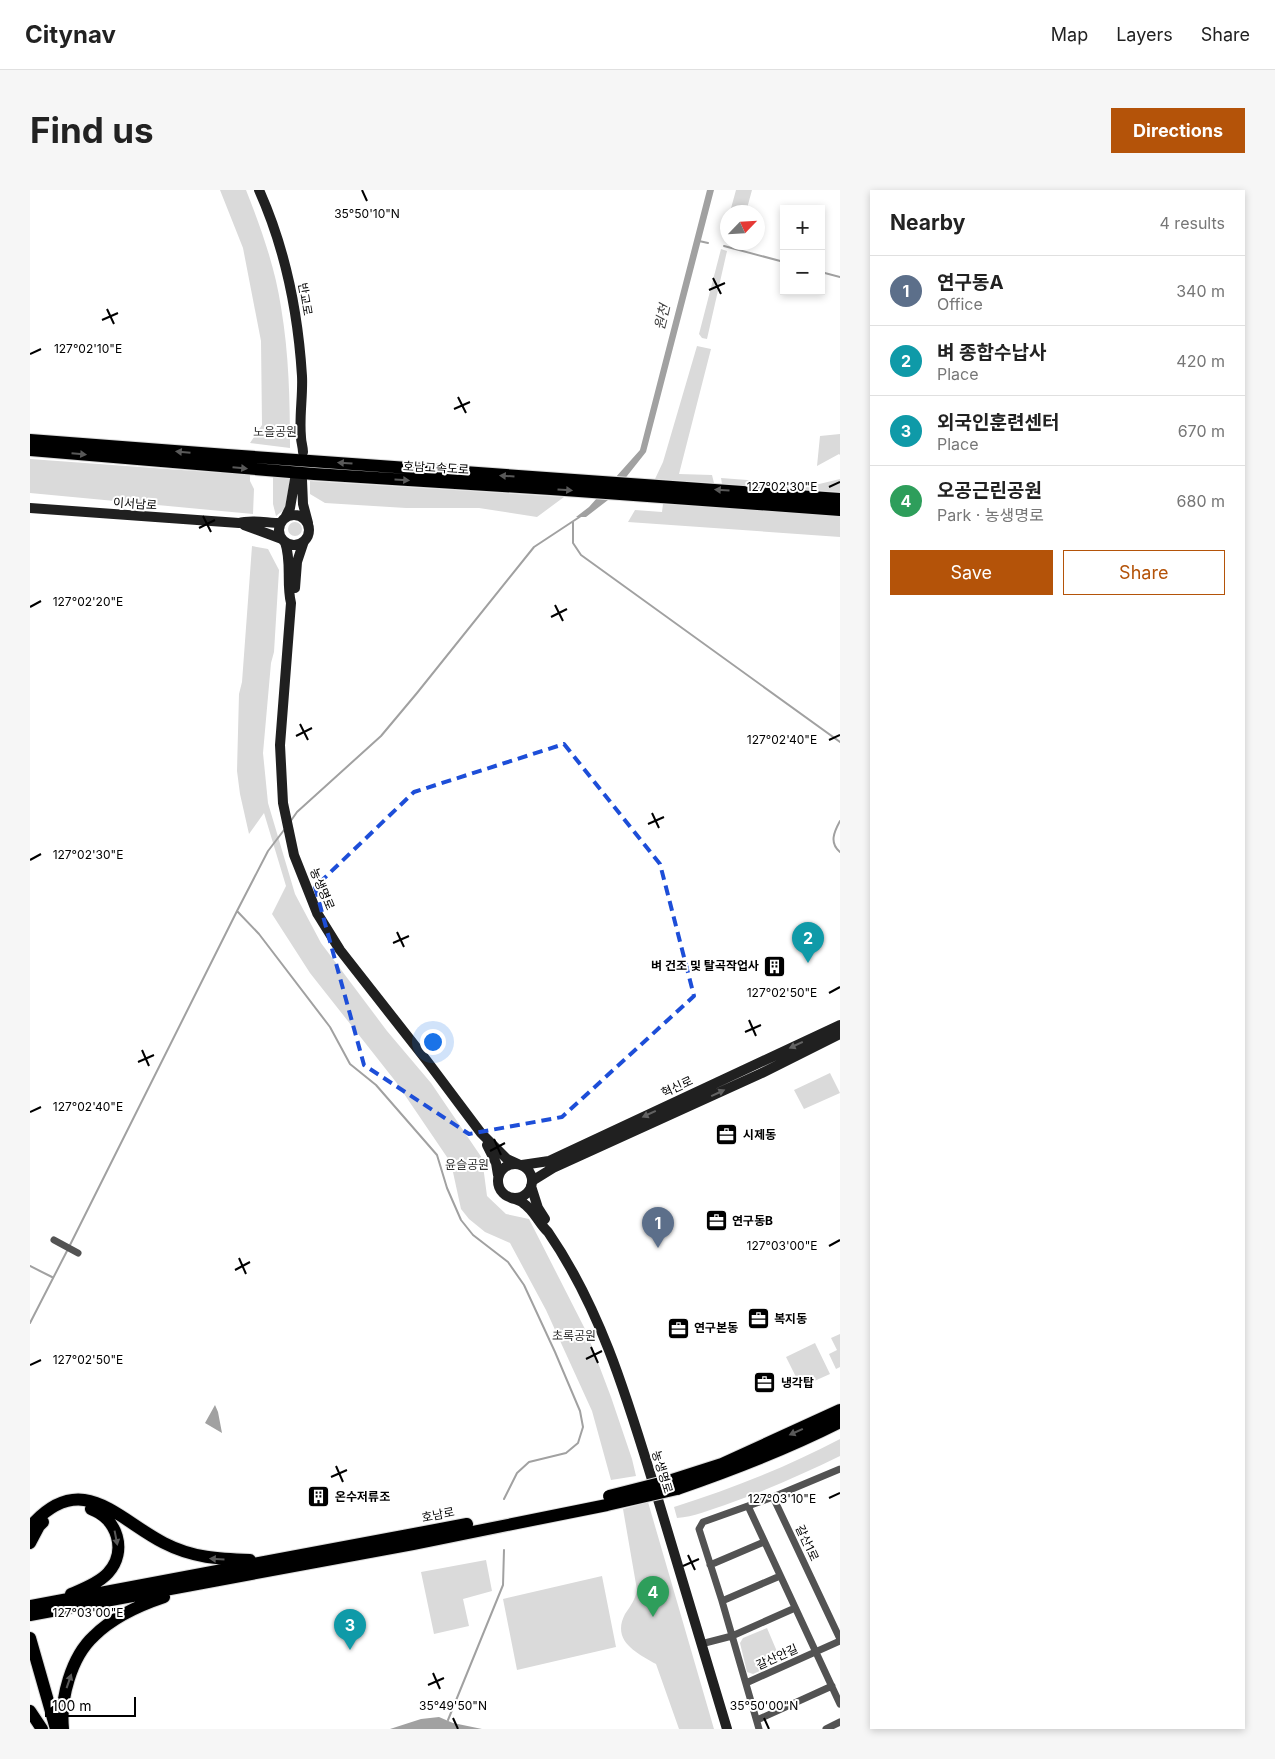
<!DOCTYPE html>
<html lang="en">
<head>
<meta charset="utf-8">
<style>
  :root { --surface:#fff; --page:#f6f6f6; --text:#222; --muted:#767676; --line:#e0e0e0; --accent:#b45309 }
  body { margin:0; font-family:Inter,"Noto Sans KR",sans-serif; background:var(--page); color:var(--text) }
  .controls { position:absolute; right:15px; top:15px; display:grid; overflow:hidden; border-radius:0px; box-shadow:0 2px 8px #0003 }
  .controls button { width:45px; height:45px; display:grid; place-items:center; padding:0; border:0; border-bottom:1px solid var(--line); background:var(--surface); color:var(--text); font:25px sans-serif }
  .compass { position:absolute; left:690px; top:15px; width:45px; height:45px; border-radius:50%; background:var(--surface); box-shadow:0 2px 8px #0003; rotate:65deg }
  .scale { position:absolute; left:15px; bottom:12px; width:91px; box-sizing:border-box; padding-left:5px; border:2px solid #000; border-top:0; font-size:14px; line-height:18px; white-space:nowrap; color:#000; -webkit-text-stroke:4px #fff; paint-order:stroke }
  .you { position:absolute; left:402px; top:851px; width:18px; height:18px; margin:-12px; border:4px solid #fff; border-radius:50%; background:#1a73e8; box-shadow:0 0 0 8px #1a73e833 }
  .badge { display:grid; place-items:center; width:32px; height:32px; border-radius:50%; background:var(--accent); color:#fff; font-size:16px; font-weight:700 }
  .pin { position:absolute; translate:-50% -41px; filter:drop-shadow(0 1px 2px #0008) }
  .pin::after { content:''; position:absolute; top:26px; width:18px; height:15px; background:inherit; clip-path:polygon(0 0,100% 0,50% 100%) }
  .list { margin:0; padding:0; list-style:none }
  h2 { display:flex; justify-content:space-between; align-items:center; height:65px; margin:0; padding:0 20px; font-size:21px }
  h2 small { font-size:16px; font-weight:400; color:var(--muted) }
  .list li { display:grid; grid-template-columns:32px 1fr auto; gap:15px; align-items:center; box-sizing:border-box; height:70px; padding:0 20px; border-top:1px solid var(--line) }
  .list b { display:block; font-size:19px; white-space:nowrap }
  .list p { margin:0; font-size:16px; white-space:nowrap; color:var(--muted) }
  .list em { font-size:16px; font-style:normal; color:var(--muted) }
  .actions { display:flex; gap:10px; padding:15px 20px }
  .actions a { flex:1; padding:11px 0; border:1px solid var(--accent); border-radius:0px; text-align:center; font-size:18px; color:var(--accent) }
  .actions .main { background:var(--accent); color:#fff }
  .map { position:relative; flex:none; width:810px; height:1539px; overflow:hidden; border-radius:0px }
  header { display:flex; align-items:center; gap:30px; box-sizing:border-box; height:70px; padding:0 25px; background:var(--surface); border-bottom:1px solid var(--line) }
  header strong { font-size:24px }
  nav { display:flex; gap:28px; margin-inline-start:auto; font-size:18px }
  .intro { display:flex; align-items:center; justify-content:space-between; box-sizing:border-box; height:120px; padding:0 30px }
  h1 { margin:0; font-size:35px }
  .button { padding:12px 22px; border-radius:0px; background:var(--accent); color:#fff; font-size:18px; font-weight:700 }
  main { display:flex; gap:30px; padding:0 30px }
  aside { flex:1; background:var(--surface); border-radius:0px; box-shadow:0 2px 8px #0003 }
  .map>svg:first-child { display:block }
</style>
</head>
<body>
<header>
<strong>Citynav</strong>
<nav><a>Map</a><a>Layers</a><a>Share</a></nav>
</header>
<div class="intro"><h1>Find us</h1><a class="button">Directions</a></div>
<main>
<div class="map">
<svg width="810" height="1539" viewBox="0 0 810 1539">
  <rect width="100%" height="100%" fill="#fff"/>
  <path fill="#dadada" d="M190 0H216C231 38 245 77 251 117 259 164 260 211 260 258L220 253 232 235 231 151 213 58Z
    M706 0H722L716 22H700Z
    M691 59 697 61 677 149 672 148 669 144Z
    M667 156 681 159 649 284 682 285 684 293 625 289 633 272Z
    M810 244V265L809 264 787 276 790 246Z
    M0 269 220 285V291L224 299 223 324 0 303Z
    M243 286 260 289 255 319 246 326 243 314Z
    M691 288 785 295 810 289V302L692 294Z
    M280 291 534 307 507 327 449 318H376L295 313 280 304Z
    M633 314 810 326V347L598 332 605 320 632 322Z
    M258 339a7 7 0 1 1 14 0a7 7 0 1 1-14 0Z
    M222 356 238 359 249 380 244 462 241 473 233 563 238 613 265 704 291 753 357 841 401 893 452 968 457 1006 476 1024 499 1029 556 1141 581 1207 602 1269 606 1286 581 1290 562 1221 516 1120 480 1053 455 1042 439 1029 431 1019 421 973 366 892 280 783 242 724 256 696 234 623 219 644 210 604 207 581 209 504 212 492Z
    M800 883 810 903 774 919 764 900Z
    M810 1144V1177L806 1179 799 1164 807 1160 801 1148Z
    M785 1153 800 1184 771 1197 756 1167Z
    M810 1249V1266C773 1284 735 1301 695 1315 679 1320 664 1327 647 1328L644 1317C701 1299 757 1277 810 1249Z
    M618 1312 684 1539H649L626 1474C607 1463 581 1451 595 1424 600 1417 606 1408 607 1400L593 1319Z
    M456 1370 462 1401 433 1409 439 1436 404 1444 391 1382Z
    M572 1386 586 1457 487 1480 473 1409Z
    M737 1438 751 1471 723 1484 717 1482 710 1453 713 1448Z"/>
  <path fill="#a1a1a1" d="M677 0H684L616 262 578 310 556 327H546L559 317 610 260Z
    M185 1215 188 1222 192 1243 175 1233Z
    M409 1527 423 1533 452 1539H360L391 1529Z"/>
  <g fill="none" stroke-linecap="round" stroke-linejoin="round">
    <path stroke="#a1a1a1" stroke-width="2" d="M669 51 678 53
      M694 56 754 72
      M791 82 810 87
      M543 332V353L551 365 810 552
      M810 631C804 642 799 653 810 662
      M260 632 267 622 351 546 387 503 504 357 551 326
      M207 721 229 744 300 837 320 874 346 895 407 965 417 998 431 1030 443 1045 478 1072 494 1095 525 1162 550 1221 553 1237 548 1253 536 1263 499 1272 487 1283 474 1309
      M40 1055 207 721 238 661 254 640
      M0 1076 22 1087
      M0 1133 38 1059
      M418 1530 473 1395 474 1360"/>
    <defs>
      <path id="highway" d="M0 250 197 265 810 309
        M0 260 284 284 521 299 810 320
        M642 1290 692 1274 810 1220
        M647 1299C702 1280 757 1259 810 1232
        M0 1337C51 1278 87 1329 134 1353 163 1368 189 1369 220 1370
        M0 1353 9 1336 13 1332
        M41 1404C53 1399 69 1393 78 1383 98 1361 87 1328 61 1319
        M0 1416 437 1334
        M0 1425 383 1354 577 1315
        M0 1448 26 1539
        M0 1521 12 1539
        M33 1539C30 1509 41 1467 64 1446 83 1427 110 1415 134 1407"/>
    </defs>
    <use href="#highway" stroke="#dbdbdb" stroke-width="14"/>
    <path stroke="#535353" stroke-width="7" d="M24 1050 48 1063
      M743 1307 810 1449
      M718 1316 810 1514
      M680 1375 734 1352
      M692 1411 750 1386
      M671 1454 702 1446 765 1418
      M716 1493 810 1451
      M727 1530 802 1496
      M729 1539 692 1411 669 1339 673 1332 743 1307 810 1279
      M796 1539 810 1532"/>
    <path stroke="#202020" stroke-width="10" d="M229 0C255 58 268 122 272 186 273 206 269 227 271 247 271 252 273 257 273 262
      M272 290 273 314 278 333
      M0 318 209 333C221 329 237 333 251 333
      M249 340a15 15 0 1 1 30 0a15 15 0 1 1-30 0Z
      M255 328 260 318 265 289
      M214 335 252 349
      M255 352C262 372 256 393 261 413L250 555 253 613 264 665 287 723 310 760 397 871 451 943 477 969 488 974
      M265 398 267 372 274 351
      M457 955 466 973 468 985
      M468 991a17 17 0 1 1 34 0a17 17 0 1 1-34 0Z
      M492 975 519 971 810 835
      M502 991 523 978 732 883 810 844
      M501 996 508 1018 515 1029
      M481 1008C485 1009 490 1010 493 1013 504 1020 509 1034 518 1042 571 1119 597 1208 624 1296 648 1377 672 1458 697 1539"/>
    <use href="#highway" stroke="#000" stroke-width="12"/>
    <defs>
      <path id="highway-bridge" d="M579 1306 642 1290
        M577 1315 647 1299"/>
    </defs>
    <use href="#highway-bridge" stroke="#dbdbdb" stroke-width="14" stroke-linecap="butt"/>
    <use href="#highway-bridge" stroke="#000" stroke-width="12"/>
  </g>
  <defs><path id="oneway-solid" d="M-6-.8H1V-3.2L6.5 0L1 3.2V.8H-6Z" transform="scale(1.25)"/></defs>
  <g fill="#595959">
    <use href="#oneway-solid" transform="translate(153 262) rotate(-175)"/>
    <use href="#oneway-solid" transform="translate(49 264) rotate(5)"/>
    <use href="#oneway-solid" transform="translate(315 273) rotate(-176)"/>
    <use href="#oneway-solid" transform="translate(210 278) rotate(5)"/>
    <use href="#oneway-solid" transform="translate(477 286) rotate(-176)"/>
    <use href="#oneway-solid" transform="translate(372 290) rotate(3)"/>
    <use href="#oneway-solid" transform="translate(535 300) rotate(4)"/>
    <use href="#oneway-solid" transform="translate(692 300) rotate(-176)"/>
    <use href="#oneway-solid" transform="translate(766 1242) rotate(156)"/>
    <use href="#oneway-solid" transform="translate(86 1348) rotate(79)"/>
    <use href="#oneway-solid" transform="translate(187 1369) rotate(-177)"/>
    <use href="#oneway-solid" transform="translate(39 1491) rotate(-71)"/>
  </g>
  <g fill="#636363">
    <use href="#oneway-solid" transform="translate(766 855) rotate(155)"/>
    <use href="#oneway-solid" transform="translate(688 903) rotate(-25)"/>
    <use href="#oneway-solid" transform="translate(619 924) rotate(155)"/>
  </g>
  <path fill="none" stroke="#1d4ed8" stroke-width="4" stroke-dasharray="10 6" stroke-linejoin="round" d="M534 554 630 674 664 806 532 927 439 944 334 875 285 697 384 602Z"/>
  <path fill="none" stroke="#000" stroke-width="2" d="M332 0 337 11M683 88 691 104M679 100 695 93M77 119 84 134M72 130 88 123M0 164 11 159M428 207 436 223M424 219 440 212M799 297 810 292M173 326 181 342M169 338 185 330M525 415 533 431M0 417 11 411M521 427 537 419M270 534 278 550M266 546 282 538M799 550 810 545M622 623 629 638M618 634 634 627M0 670 11 664M367 742 374 757M363 753 379 746M799 803 810 797M719 830 726 846M715 842 731 835M112 860 119 876M108 872 124 865M0 922 11 917M464 949 471 965M460 961 475 953M799 1056 810 1050M209 1068 216 1084M205 1080 220 1072M561 1157 568 1173M556 1169 572 1161M0 1175 11 1170M306 1276 313 1292M301 1287 317 1280M799 1308 810 1303M658 1365 665 1380M653 1376 669 1369M51 1395 58 1411M46 1406 62 1399M0 1428 11 1423M403 1483 410 1499M398 1495 414 1488M423 1528 428 1539M734 1528 739 1539"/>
  <defs>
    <symbol id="building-square" viewBox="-11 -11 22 22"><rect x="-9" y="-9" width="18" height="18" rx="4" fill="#000" stroke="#fff"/><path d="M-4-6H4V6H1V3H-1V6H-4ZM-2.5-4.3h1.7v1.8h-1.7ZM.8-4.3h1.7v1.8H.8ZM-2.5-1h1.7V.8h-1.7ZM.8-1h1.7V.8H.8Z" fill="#fff"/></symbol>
    <symbol id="office-square" viewBox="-11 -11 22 22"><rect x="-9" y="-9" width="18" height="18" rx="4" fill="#000" stroke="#fff"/><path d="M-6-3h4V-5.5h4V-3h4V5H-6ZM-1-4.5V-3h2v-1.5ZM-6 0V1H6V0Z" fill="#fff"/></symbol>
  </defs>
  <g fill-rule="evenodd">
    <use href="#building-square" x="732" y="764" width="25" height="25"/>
    <use href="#office-square" x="684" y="932" width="25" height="25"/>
    <use href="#office-square" x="674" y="1018" width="25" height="25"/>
    <use href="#office-square" x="716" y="1116" width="25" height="25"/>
    <use href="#office-square" x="636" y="1126" width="25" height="25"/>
    <use href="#office-square" x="722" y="1180" width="25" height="25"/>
    <use href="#building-square" x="276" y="1294" width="25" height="25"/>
  </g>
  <g text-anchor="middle" stroke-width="4" stroke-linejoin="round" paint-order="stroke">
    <g font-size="12" fill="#000" stroke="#fff">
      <text transform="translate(275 109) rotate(80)" y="4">반교로</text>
      <text transform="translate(406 278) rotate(3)" y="4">호남고속도로</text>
      <text transform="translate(105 314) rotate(4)" y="4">이서남로</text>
      <text transform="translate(292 699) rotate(67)" y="4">농생명로</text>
      <text transform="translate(647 897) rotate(-25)" y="4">혁신로</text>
      <text transform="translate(632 1282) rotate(73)" y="4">농생명로</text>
      <text transform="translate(408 1325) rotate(-11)" y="4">호남로</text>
      <text transform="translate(777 1353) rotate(65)" y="4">갈산1로</text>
      <text transform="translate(747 1467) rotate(-24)" y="4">갈산안길</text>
    </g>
    <g font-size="12" fill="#313131" stroke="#fff">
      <text x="245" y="246">노을공원</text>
      <text x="437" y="979">윤슬공원</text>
      <text x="544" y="1150">초록공원</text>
    </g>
    <g font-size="12" font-weight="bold" fill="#000" stroke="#fff" text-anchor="start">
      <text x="729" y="780" text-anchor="end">벼 건조 및 탈곡작업사</text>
      <text x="713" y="949">시제동</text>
      <text x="702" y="1035">연구동B</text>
      <text x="744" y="1133">복지동</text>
      <text x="664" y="1142">연구본동</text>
      <text x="751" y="1197">냉각탑</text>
      <text x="305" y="1311">온수저류조</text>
    </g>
    <g font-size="14" font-style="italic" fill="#424242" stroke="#fff">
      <text transform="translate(632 127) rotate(-76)" y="5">원천</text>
    </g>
  </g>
  <g font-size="12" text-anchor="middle" fill="#000" stroke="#fff" stroke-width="4" stroke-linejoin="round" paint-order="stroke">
    <text x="337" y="28">35°50'10"N</text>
    <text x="58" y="163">127°02'10"E</text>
    <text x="752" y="301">127°02'30"E</text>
    <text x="58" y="416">127°02'20"E</text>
    <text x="752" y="554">127°02'40"E</text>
    <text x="58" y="669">127°02'30"E</text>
    <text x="752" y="807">127°02'50"E</text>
    <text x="58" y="921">127°02'40"E</text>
    <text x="752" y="1060">127°03'00"E</text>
    <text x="58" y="1174">127°02'50"E</text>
    <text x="752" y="1313">127°03'10"E</text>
    <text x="58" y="1427">127°03'00"E</text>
    <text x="423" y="1520">35°49'50"N</text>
    <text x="734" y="1520">35°50'00"N</text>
  </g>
</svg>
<div class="controls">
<button>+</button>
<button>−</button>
</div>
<svg class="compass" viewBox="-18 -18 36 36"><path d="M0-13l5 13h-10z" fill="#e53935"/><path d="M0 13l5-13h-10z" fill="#767676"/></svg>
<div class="scale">100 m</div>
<div class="you"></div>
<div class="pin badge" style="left:628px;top:1058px;background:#5c6f8a">1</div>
<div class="pin badge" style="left:778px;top:773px;background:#0f9aa8">2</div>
<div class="pin badge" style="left:320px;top:1460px;background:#0f9aa8">3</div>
<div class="pin badge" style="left:623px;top:1427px;background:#2e9e5b">4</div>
</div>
<aside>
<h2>Nearby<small>4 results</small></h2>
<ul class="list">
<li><span class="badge" style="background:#5c6f8a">1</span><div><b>연구동A</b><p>Office</p></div><em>340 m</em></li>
<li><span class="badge" style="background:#0f9aa8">2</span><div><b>벼 종합수납사</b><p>Place</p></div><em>420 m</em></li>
<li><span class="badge" style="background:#0f9aa8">3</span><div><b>외국인훈련센터</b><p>Place</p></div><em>670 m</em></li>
<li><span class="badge" style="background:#2e9e5b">4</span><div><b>오공근린공원</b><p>Park · 농생명로</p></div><em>680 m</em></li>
</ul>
<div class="actions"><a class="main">Save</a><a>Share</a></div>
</aside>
</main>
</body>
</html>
